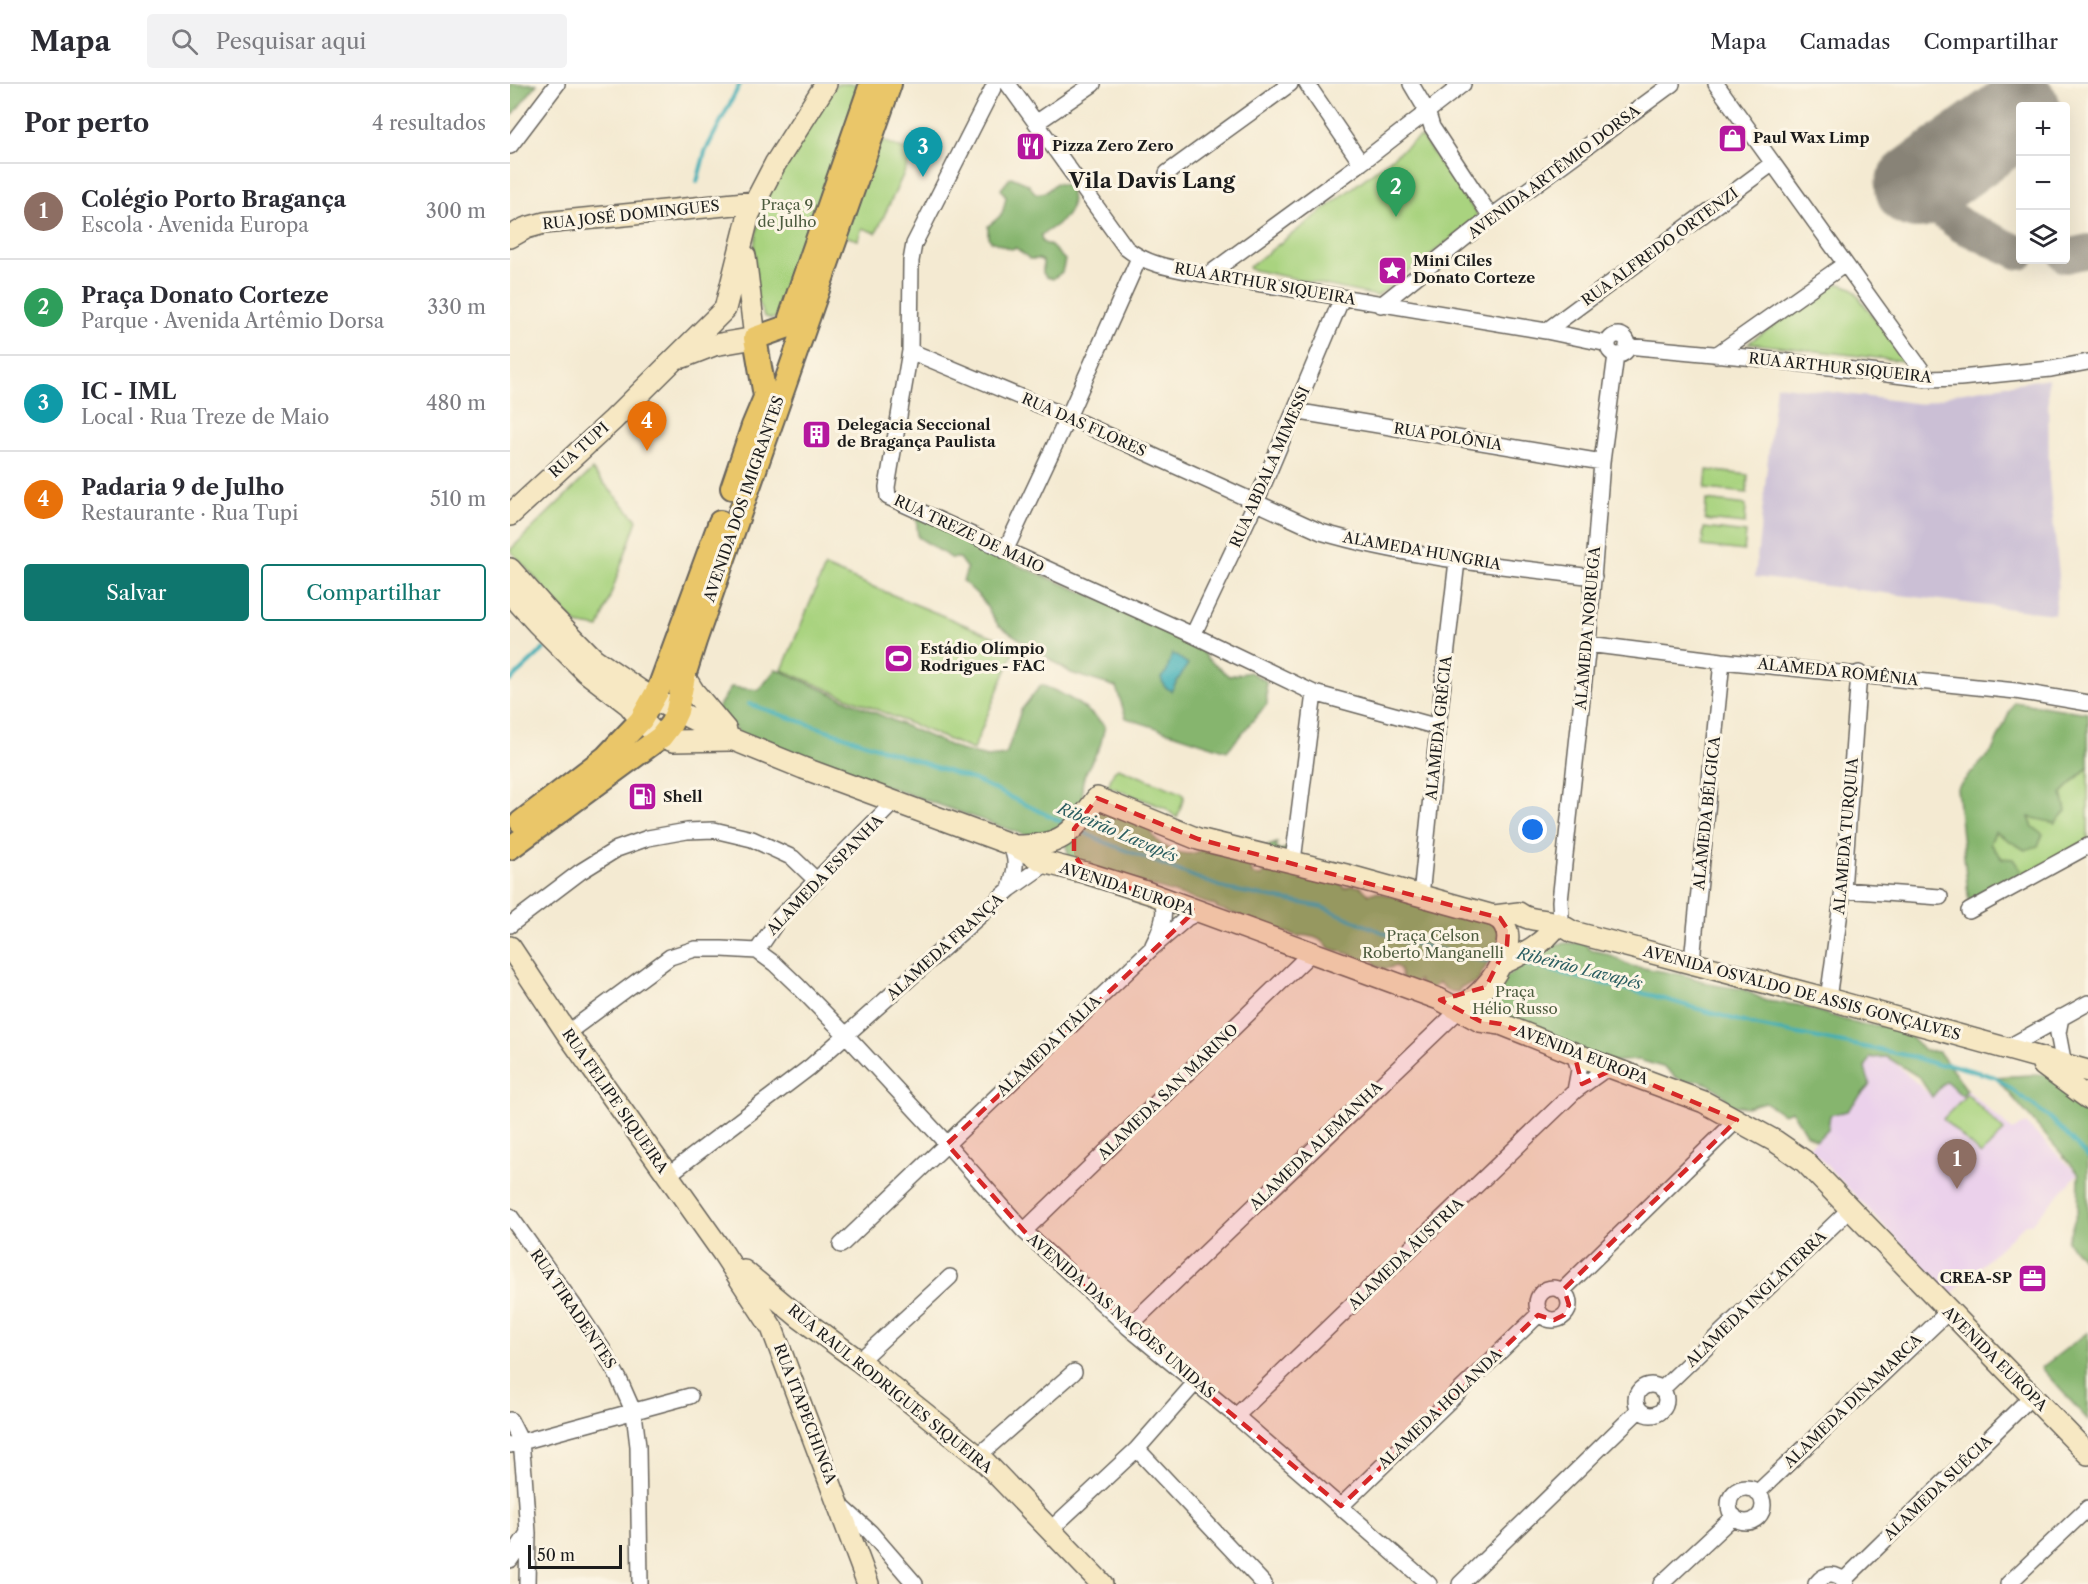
<!DOCTYPE html>
<html lang="pt">
<head>
<meta charset="utf-8">
<style>
  :root { --surface:#fff; --page:#f2f2f3; --text:#2b2b33; --muted:#7c7c81; --line:#e1e1e2; --accent:#0f766e }
  body { margin:0; font-family:"Libre Caslon Text",serif; background:var(--page); color:var(--text) }
  .controls { position:absolute; right:18px; top:18px; display:grid; overflow:hidden; border-radius:6px; box-shadow:0 6px 24px #0002 }
  .controls button { width:54px; height:54px; display:grid; place-items:center; padding:0; border:0; border-bottom:2px solid var(--line); background:var(--surface); color:var(--text); font:30px sans-serif }
  .scale { position:absolute; left:18px; bottom:15px; width:94px; box-sizing:border-box; padding-left:6px; border:3px solid #1c1c1c; border-top:0; font-size:16px; line-height:21px; white-space:nowrap; color:#1c1c1c; -webkit-text-stroke:4px #fcf5e5; paint-order:stroke }
  .you { position:absolute; left:1023px; top:746px; width:21px; height:21px; margin:-15px; border:4px solid #fff; border-radius:50%; background:#1a73e8; box-shadow:0 0 0 9px #1a73e833 }
  .badge { display:grid; place-items:center; width:39px; height:39px; border-radius:50%; background:var(--accent); color:#fff; font-size:20px; font-weight:700 }
  .pin { position:absolute; translate:-50% -50px; filter:drop-shadow(0 2px 3px #0008) }
  .pin::after { content:''; position:absolute; top:32px; width:21px; height:18px; background:inherit; clip-path:polygon(0 0,100% 0,50% 100%) }
  .list { margin:0; padding:0; list-style:none }
  h2 { display:flex; justify-content:space-between; align-items:center; height:78px; margin:0; padding:0 24px; font-size:26px }
  h2 small { font-size:20px; font-weight:400; color:var(--muted) }
  .list li { display:grid; grid-template-columns:39px 1fr auto; gap:18px; align-items:center; box-sizing:border-box; height:96px; padding:0 24px; border-top:2px solid var(--line) }
  .list b { display:block; font-size:22px; white-space:nowrap }
  .list p { margin:0; font-size:20px; white-space:nowrap; color:var(--muted) }
  .list em { font-size:20px; font-style:normal; color:var(--muted) }
  .actions { display:flex; gap:12px; padding:18px 24px }
  .actions a { flex:1; padding:14px 0; border:2px solid var(--accent); border-radius:6px; text-align:center; font-size:21px; color:var(--accent) }
  .actions .main { background:var(--accent); color:#fff }
  .icon { flex:none; width:33px; height:33px; fill:none; stroke:currentColor; stroke-width:2; stroke-linecap:round; stroke-linejoin:round }
  .map { position:relative; flex:none; width:1578px; height:1500px; overflow:hidden }
  header { display:flex; align-items:center; gap:36px; box-sizing:border-box; height:84px; padding:0 30px; background:var(--surface); border-bottom:2px solid var(--line) }
  header strong { font-size:28px }
  nav { display:flex; gap:33px; margin-inline-start:auto; font-size:21px }
  .search { width:420px; height:54px; background:var(--page); display:flex; align-items:center; gap:15px; box-sizing:border-box; padding:0 21px; border-radius:6px; color:var(--muted); font-size:22px }
  main { display:flex }
  aside { flex:1; background:var(--surface) }
  .map>svg:first-child { display:block }
</style>
</head>
<body>
<header>
<strong>Mapa</strong>
<div class="search"><svg class="icon" aria-label="search" viewBox="0 0 24 24"><circle cx="10" cy="10" r="6"/><path d="M15 15l6 6"/></svg>Pesquisar aqui</div>
<nav><a>Mapa</a><a>Camadas</a><a>Compartilhar</a></nav>
</header>
<main>
<aside>
<h2>Por perto<small>4 resultados</small></h2>
<ul class="list">
<li><span class="badge" style="background:#8d6e63">1</span><div><b>Colégio Porto Bragança</b><p>Escola · Avenida Europa</p></div><em>300 m</em></li>
<li><span class="badge" style="background:#2e9e5b">2</span><div><b>Praça Donato Corteze</b><p>Parque · Avenida Artêmio Dorsa</p></div><em>330 m</em></li>
<li><span class="badge" style="background:#0f9aa8">3</span><div><b>IC - IML</b><p>Local · Rua Treze de Maio</p></div><em>480 m</em></li>
<li><span class="badge" style="background:#e8710a">4</span><div><b>Padaria 9 de Julho</b><p>Restaurante · Rua Tupi</p></div><em>510 m</em></li>
</ul>
<div class="actions"><a class="main">Salvar</a><a>Compartilhar</a></div>
</aside>
<div class="map">
<svg width="1578" height="1500" viewBox="0 0 1578 1500">
  <rect width="100%" height="100%" fill="#fcf5e5"/>
  <filter id="ink" filterUnits="userSpaceOnUse"><feTurbulence type="fractalNoise" baseFrequency=".0167" numOctaves="2"/><feDisplacementMap in="SourceGraphic" scale="12" xChannelSelector="R" yChannelSelector="G"/><feConvolveMatrix kernelMatrix="1 2 1 2 8 2 1 2 1" color-interpolation-filters="sRGB"/></filter>
  <filter id="wash" filterUnits="userSpaceOnUse"><feTurbulence type="fractalNoise" baseFrequency=".008" numOctaves="4" result="noise"/><feDisplacementMap in="SourceGraphic" scale="24" xChannelSelector="R" yChannelSelector="G"/><feGaussianBlur stdDeviation="1.35" result="paint"/><feColorMatrix in="noise" values="0 0 0 0 0 0 0 0 0 0 0 0 0 0 0 0 0 1.4 0 .05"/><feComposite in="paint" operator="in"/></filter>
  <g filter="url(#wash)">
    <rect width="100%" height="100%" fill="#f4ead2"/>
    <path fill="#ebd1eb" d="M1377 972 1422 1013 1436 997 1452 1012 1457 1006 1502 1046 1516 1040 1568 1090 1521 1140H1515L1440 1211 1299 1063 1318 1045 1320 1031 1360 974Z"/>
    <path fill="#cbbfd5" d="M1538 294 1539 396 1549 492 1544 530 1245 493 1266 301 1412 320 1448 309Z"/>
    <path fill="#a9d37f" stroke="#62784e" stroke-width="1.5" d="M326 0H353L271 229C265 236 262 236 254 232L247 215 244 163 251 122Z
      M413 48 366 149 352 144 348 156 331 151 372 56 394 66Z
      M909 53 912 54 967 130V135L867 212 739 185V183Z
      M1325 200H1331L1342 204 1392 271 1393 277 1238 259Z
      M82 386 127 436 89 544 66 540 0 466Z
      M1197 386 1238 391 1237 409 1195 405Z
      M1196 416 1236 421 1235 440 1195 436Z
      M1194 444 1236 449 1234 467 1192 462Z
      M315 483 506 562 463 666 272 586Z
      M1578 683V756L1514 791 1492 774 1480 760 1485 748 1515 766 1523 743 1518 732 1527 734Z
      M608 684 672 709 674 713 667 734 655 724 598 702 604 687Z
      M1457 1010 1494 1047 1471 1071 1433 1035Z"/>
    <path fill="#86b56e" stroke="#516845" stroke-width="1.5" d="M0 0H27L0 34Z
      M501 93 518 100 526 110 536 108 546 99 559 102C569 129 551 139 531 151L532 158 541 162 555 176 552 188 543 195 536 193 533 189V177L529 175H520L506 164 500 165 481 157 478 153V142C493 130 492 133 496 113L491 105Z
      M406 430 438 445 505 480 670 548 684 556 697 574 719 592 740 588 756 597 757 620 717 667 616 634 606 603 561 589 488 541 471 514 453 497 457 485 449 474H441L408 453Z
      M266 585 450 666 477 673 496 671 511 626 531 601C558 611 574 622 595 642 593 649 592 656 590 662 581 681 567 694 574 716L547 746 526 755 231 651 207 625 221 603 249 606Z
      M1504 618 1578 629V683L1552 709 1556 727 1545 739 1519 733 1523 743 1533 750 1528 762 1515 766 1485 748 1480 760 1492 774 1503 775 1514 791 1459 820 1447 704 1482 667Z
      M588 722 640 743C641 745 643 752 644 753 651 765 679 775 690 766L731 773 734 778 740 782 743 791 752 792 758 762 767 759 766 763 770 766 779 763 827 796 835 804 842 801 851 803 858 810 866 808 989 837V871H983C979 880 970 888 968 898L951 903 948 908 938 907 929 899 920 906 912 904 908 896 902 901 892 896 890 886 886 882 875 885 866 882 863 876 854 878 846 872 819 864C813 854 797 850 787 852L707 824 706 822 561 777 558 770 556 759Z
      M1056 859H1074L1081 866 1095 869 1121 882 1174 891 1204 901 1233 905 1256 917 1288 921 1351 941 1384 942 1400 952 1414 966 1429 968 1457 1006 1452 1012 1436 997 1422 1013 1409 993 1377 973 1360 974 1355 984 1360 1001 1337 1027 1320 1031 1318 1045 1307 1056 1296 1050 1282 1027 1273 1030 1255 1018 1237 1023 1220 1021C1211 1005 1193 993 1175 998L1165 993 1156 984 1129 976 1095 978 989 930 983 921V911L989 898 1040 861Z
      M1540 990 1578 1031V1182L1557 1157 1568 1126 1569 1090 1485 993Z
      M1578 1248V1336L1531 1284Z"/>
    <path fill="#3daeb6" stroke="#2c6569" stroke-width="1.5" d="M662 569 678 580 661 607 654 602 651 594 657 587Z"/>
    <g fill="none" stroke-linecap="round" stroke-linejoin="round">
      <path stroke="#3daeb6" stroke-width="4" d="M187 98 195 68 230 0
        M0 597 34 565
        M239 620 467 697 556 740
        M571 747 594 758 716 805 812 823 893 857 971 876 983 877
        M1011 879 1144 912 1247 942 1400 972 1429 981 1438 980 1485 993 1539 1033 1578 1073"/>
      <path stroke="#888377" stroke-width="34" d="M1407 103 1433 128 1452 142 1510 169
        M1556 172 1578 167"/>
      <path stroke="#888377" stroke-width="84" d="M1407 103 1510 29"/>
    </g>
  </g>
  <g filter="url(#ink)">
    <g fill="none" stroke-linecap="round" stroke-linejoin="round">
      <defs>
        <path id="street" d="M485 0 404 160 401 177 400 267 377 403 378 413 683 551 804 609 928 643
          M498 0 616 164C639 183 669 185 698 191L1036 247 1098 260
          M797 0 851 79
          M901 0 917 27 922 43 981 133
          M1206 0 1418 295
          M526 39 583 0
          M0 62 47 0
          M657 89 780 0
          M698 191 851 79 953 0
          M871 221 981 133 1162 0
          M1036 247 1263 79
          M1098 261a10 10 0 1 1 20 0a10 10 0 1 1-20 0Z
          M1117 262 1246 274 1418 295 1450 294 1541 285 1578 278
          M400 267 558 333 811 448C899 474 992 482 1084 493
          M1206 271 1335 180
          M784 327 1092 378
          M495 467 558 333 629 174
          M683 551 746 418 832 214
          M1078 560 1212 577 1506 607 1578 619
          M499 759C509 777 505 786 500 805
          M783 777 804 609
          M1333 806 1430 813
          M911 812 928 643 947 477
          M1459 827 1578 762
          M1048 840 1051 834 1050 817 1078 560 1092 378 1106 271
          M0 841 70 788 107 765 138 754 177 747 204 746 242 755 283 774 307 797
          M643 861C650 848 659 827 650 813
          M247 867 265 880 288 902 336 951 437 1060 514 1147 618 1243 726 1332 919 1500
          M247 867 270 833 386 716
          M1180 880 1183 867 1212 577
          M1318 915 1333 806 1349 589
          M1551 933 1548 949 1554 981
          M57 949 160 873 185 865H212L247 867
          M1495 965 1578 919
          M1064 969 1069 986 1065 1007
          M158 1091 300 983 500 805 537 779
          M0 1132 64 1222 93 1266 109 1295 124 1329 128 1362 130 1500
          M514 1147 802 868
          M331 1161 642 864 677 834 689 828
          M1027 1220a16 16 0 1 1 32 0a16 16 0 1 1-32 0Z
          M1052 1207 1227 1036
          M618 1243 949 926
          M349 1277 440 1193
          M1126 1316a15 15 0 1 1 30 0a15 15 0 1 1-30 0Z
          M1151 1306 1341 1124
          M726 1332 1065 1007 1093 987 1104 985
          M0 1336 11 1358 14 1390 18 1449 17 1500
          M0 1361 180 1312
          M627 1365 754 1500
          M468 1372 564 1288
          M1219 1421a17 17 0 1 1 34 0a17 17 0 1 1-34 0Z
          M1247 1409 1439 1227
          M329 1420 360 1448 405 1500
          M831 1422 1030 1229
          M541 1445 627 1365 685 1299
          M0 1476 18 1449
          M1334 1496 1522 1312
          M950 1500 1129 1326
          M1151 1500 1224 1432
          M1306 1500C1315 1488 1327 1488 1336 1500
          M1498 1500 1578 1424"/>
        <path id="secondary" d="M0 153 16 144 34 139 245 118
          M173 273 204 261 245 254 235 172
          M0 431 103 336 215 225 239 130 265 80 316 0
          M0 485 38 528 84 575 129 606 155 621 224 656 293 684 505 762 537 779 576 789 639 809 929 915 970 937 991 940 1086 978 1194 1018 1265 1057 1294 1077 1578 1370
          M0 509 27 539 76 588 119 621 131 636 147 651 163 657 220 656
          M174 592 184 608 216 646
          M505 762C553 762 560 751 587 714L688 755 840 792 984 832 1009 829C1018 837 1033 835 1046 839 1052 841 1057 845 1063 848L1318 915 1578 987
          M0 863 57 949 213 1169 262 1244 358 1500
          M991 880C1013 870 1034 860 1048 840
          M949 926C957 919 967 912 974 904 990 888 1013 845 984 832
          M1533 981 1578 1014
          M234 1187 289 1233 349 1277 474 1377 592 1500"/>
        <path id="primary" d="M280 234 361 0
          M255 312 245 254 296 236
          M222 404 243 342 256 311
          M11 738 96 673 131 636 149 604 210 438
          M0 764 151 653 161 640 167 627 174 592 185 557 380 0"/>
      </defs>
      <use href="#street" stroke="#68645c" stroke-width="18"/>
      <use href="#secondary" stroke="#68645c" stroke-width="24"/>
      <use href="#primary" stroke="#68645c" stroke-width="26"/>
      <use href="#street" stroke="#fff" stroke-width="15"/>
      <use href="#secondary" stroke="#f7e8c3" stroke-width="21"/>
      <use href="#primary" stroke="#eac669" stroke-width="22"/>
    </g>
  </g>
  <path fill="#d62828" fill-opacity="0.2" stroke="#d62828" stroke-width="4.5" stroke-dasharray="12 8" stroke-linejoin="round" d="M587 714 688 755 990 834 998 846 997 861 976 903 930 916 970 937 991 940 1064 969 1072 1000 1104 985 1227 1036 1054 1205 1059 1221 1054 1231 1044 1236 1028 1231 831 1422 618 1243 514 1147 437 1060 685 827 576 789 564 770V745Z"/>
  <defs>
    <symbol id="shop-square" viewBox="-11 -11 22 22"><rect x="-9" y="-9" width="18" height="18" rx="4" fill="#b5179e" stroke="#fcf5e5"/><path d="M-5-2.5h2.3a2.7 3.5 0 0 1 5.4 0H5L5.5 6h-11ZM-1.5-2.5h3a1.5 2.3 0 0 0-3 0Z" fill="#fff"/></symbol>
    <symbol id="restaurant-square" viewBox="-11 -11 22 22"><rect x="-9" y="-9" width="18" height="18" rx="4" fill="#b5179e" stroke="#fcf5e5"/><path d="M-5-6h1v4h1v-4h1v4h1v-4h1v5L-1.5 .5V6h-2V.5L-5-1ZM5-6V6H3V1.5H1.5Q1.5-4 5-6Z" fill="#fff"/></symbol>
    <symbol id="sight-square" viewBox="-11 -11 22 22"><rect x="-9" y="-9" width="18" height="18" rx="4" fill="#b5179e" stroke="#fcf5e5"/><path d="M0-6L1.8-2.2L6-1.7L2.9 1.2L3.7 5.4L0 3.3L-3.7 5.4L-2.9 1.2L-6-1.7L-1.8-2.2Z" fill="#fff"/></symbol>
    <symbol id="building-square" viewBox="-11 -11 22 22"><rect x="-9" y="-9" width="18" height="18" rx="4" fill="#b5179e" stroke="#fcf5e5"/><path d="M-4-6H4V6H1V3H-1V6H-4ZM-2.5-4.3h1.7v1.8h-1.7ZM.8-4.3h1.7v1.8H.8ZM-2.5-1h1.7V.8h-1.7ZM.8-1h1.7V.8H.8Z" fill="#fff"/></symbol>
    <symbol id="stadium-square" viewBox="-11 -11 22 22"><rect x="-9" y="-9" width="18" height="18" rx="4" fill="#b5179e" stroke="#fcf5e5"/><path d="M0-5a6.5 5 0 1 0 0 10a6.5 5 0 1 0 0-10ZM-3.5-1.8h7v3.6h-7Z" fill="#fff"/></symbol>
    <symbol id="fuel-square" viewBox="-11 -11 22 22"><rect x="-9" y="-9" width="18" height="18" rx="4" fill="#b5179e" stroke="#fcf5e5"/><path d="M-5.5-6h7V0h2V4h1.3V-2.5L3-4.5l.8-.8L6-3V5H2.5V1h-1V6h-7ZM-4.2-4.7v3.2H.2V-4.7Z" fill="#fff"/></symbol>
    <symbol id="office-square" viewBox="-11 -11 22 22"><rect x="-9" y="-9" width="18" height="18" rx="4" fill="#b5179e" stroke="#fcf5e5"/><path d="M-6-3h4V-5.5h4V-3h4V5H-6ZM-1-4.5V-3h2v-1.5ZM-6 0V1H6V0Z" fill="#fff"/></symbol>
  </defs>
  <g fill-rule="evenodd">
    <use href="#shop-square" x="1206" y="38" width="33" height="33"/>
    <use href="#restaurant-square" x="504" y="46" width="33" height="33"/>
    <use href="#sight-square" x="866" y="170" width="33" height="33"/>
    <use href="#building-square" x="290" y="334" width="33" height="33"/>
    <use href="#stadium-square" x="372" y="558" width="33" height="33"/>
    <use href="#fuel-square" x="116" y="696" width="33" height="33"/>
    <use href="#office-square" x="1506" y="1178" width="33" height="33"/>
  </g>
  <g text-anchor="middle" stroke-width="6" stroke-linejoin="round" paint-order="stroke">
    <g font-size="15" font-weight="bold" fill="#1c1c1c" stroke="#fcf5e5" text-anchor="start">
      <text x="1243" y="59">Paul Wax Limp</text>
      <text x="542" y="67">Pizza Zero Zero</text>
      <text x="903" y="182">Mini Ciles<tspan x="903" dy="17">Donato Corteze</tspan></text>
      <text x="327" y="346">Delegacia Seccional<tspan x="327" dy="17">de Bragança Paulista</tspan></text>
      <text x="410" y="570">Estádio Olímpio<tspan x="410" dy="17">Rodrigues - FAC</tspan></text>
      <text x="153" y="718">Shell</text>
      <text x="1502" y="1199" text-anchor="end">CREA-SP</text>
    </g>
    <g font-size="15" fill="#1c1c1c" stroke="#fcf5e5">
      <text transform="translate(1044 88) rotate(-37)" y="5">AVENIDA ARTÊMIO DORSA</text>
      <text transform="translate(121 131) rotate(-6)" y="5">RUA JOSÉ DOMINGUES</text>
      <text transform="translate(1150 163) rotate(-36)" y="5">RUA ALFREDO ORTENZI</text>
      <text transform="translate(755 200) rotate(10)" y="5">RUA ARTHUR SIQUEIRA</text>
      <text transform="translate(1330 284) rotate(6)" y="5">RUA ARTHUR SIQUEIRA</text>
      <text transform="translate(574 341) rotate(24)" y="5">RUA DAS FLORES</text>
      <text transform="translate(938 353) rotate(9)" y="5">RUA POLÔNIA</text>
      <text transform="translate(69 366) rotate(-42)" y="5">RUA TUPI</text>
      <text transform="translate(760 383) rotate(-66)" y="5">RUA ABDALA MIMESSI</text>
      <text transform="translate(234 415) rotate(-71)" y="5">AVENIDA DOS IMIGRANTES</text>
      <text transform="translate(459 450) rotate(25)" y="5">RUA TREZE DE MAIO</text>
      <text transform="translate(912 467) rotate(10)" y="5">ALAMEDA HUNGRIA</text>
      <text transform="translate(1078 544) rotate(-85)" y="5">ALAMEDA NORUEGA</text>
      <text transform="translate(1328 588) rotate(6)" y="5">ALAMEDA ROMÊNIA</text>
      <text transform="translate(929 644) rotate(-84)" y="5">ALAMEDA GRÉCIA</text>
      <text transform="translate(1197 729) rotate(-84)" y="5">ALAMEDA BÉLGICA</text>
      <text transform="translate(1336 752) rotate(-85)" y="5">ALAMEDA TURQUIA</text>
      <text transform="translate(315 791) rotate(-46)" y="5">ALAMEDA ESPANHA</text>
      <text transform="translate(617 805) rotate(18)" y="5">AVENIDA EUROPA</text>
      <text transform="translate(435 863) rotate(-42)" y="5">ALAMEDA FRANÇA</text>
      <text transform="translate(1292 909) rotate(15)" y="5">AVENIDA OSVALDO DE ASSIS GONÇALVES</text>
      <text transform="translate(539 962) rotate(-44)" y="5">ALAMEDA ITÁLIA</text>
      <text transform="translate(1072 971) rotate(21)" y="5">AVENIDA EUROPA</text>
      <text transform="translate(658 1008) rotate(-44)" y="5">ALAMEDA SAN MARINO</text>
      <text transform="translate(105 1017) rotate(55)" y="5">RUA FELIPE SIQUEIRA</text>
      <text transform="translate(806 1062) rotate(-44)" y="5">ALAMEDA ALEMANHA</text>
      <text transform="translate(896 1170) rotate(-44)" y="5">ALAMEDA ÁUSTRIA</text>
      <text transform="translate(1246 1215) rotate(-44)" y="5">ALAMEDA INGLATERRA</text>
      <text transform="translate(63 1225) rotate(56)" y="5">RUA TIRADENTES</text>
      <text transform="translate(611 1232) rotate(41)" y="5">AVENIDA DAS NAÇÕES UNIDAS</text>
      <text transform="translate(1485 1275) rotate(45)" y="5">AVENIDA EUROPA</text>
      <text transform="translate(380 1305) rotate(39)" y="5">RUA RAUL RODRIGUES SIQUEIRA</text>
      <text transform="translate(1343 1317) rotate(-44)" y="5">ALAMEDA DINAMARCA</text>
      <text transform="translate(930 1325) rotate(-44)" y="5">ALAMEDA HOLANDA</text>
      <text transform="translate(295 1330) rotate(69)" y="5">RUA ITAPECHINGA</text>
      <text transform="translate(1428 1404) rotate(-44)" y="5">ALAMEDA SUÉCIA</text>
    </g>
    <g font-size="15" fill="#4d5c3f" stroke="#fcf5e5">
      <text x="277" y="126">Praça 9<tspan x="277" dy="17">de Julho</tspan></text>
      <text x="923" y="857">Praça Celson<tspan x="923" dy="17">Roberto Manganelli</tspan></text>
      <text x="1005" y="913">Praça<tspan x="1005" dy="17">Hélio Russo</tspan></text>
    </g>
    <g font-size="16" font-style="italic" fill="#2b5e61" stroke="#fcf5e5">
      <text transform="translate(608 748) rotate(23)" y="6">Ribeirão Lavapés</text>
      <text transform="translate(1070 884) rotate(14)" y="6">Ribeirão Lavapés</text>
    </g>
    <g font-size="21" font-weight="bold" fill="#1c1c1c" stroke="#fcf5e5">
      <text x="642" y="104">Vila Davis Lang</text>
    </g>
  </g>
</svg>
<div class="controls">
<button>+</button>
<button>−</button>
<button><svg class="icon" aria-label="layers" viewBox="0 0 24 24"><path d="M12 4l9 5-9 5-9-5zM3 14l9 5 9-5"/></svg></button>
</div>
<div class="scale">50 m</div>
<div class="you"></div>
<div class="pin badge" style="left:1447px;top:1105px;background:#8d6e63">1</div>
<div class="pin badge" style="left:886px;top:133px;background:#2e9e5b">2</div>
<div class="pin badge" style="left:413px;top:93px;background:#0f9aa8">3</div>
<div class="pin badge" style="left:137px;top:367px;background:#e8710a">4</div>
</div>
</main>
</body>
</html>
